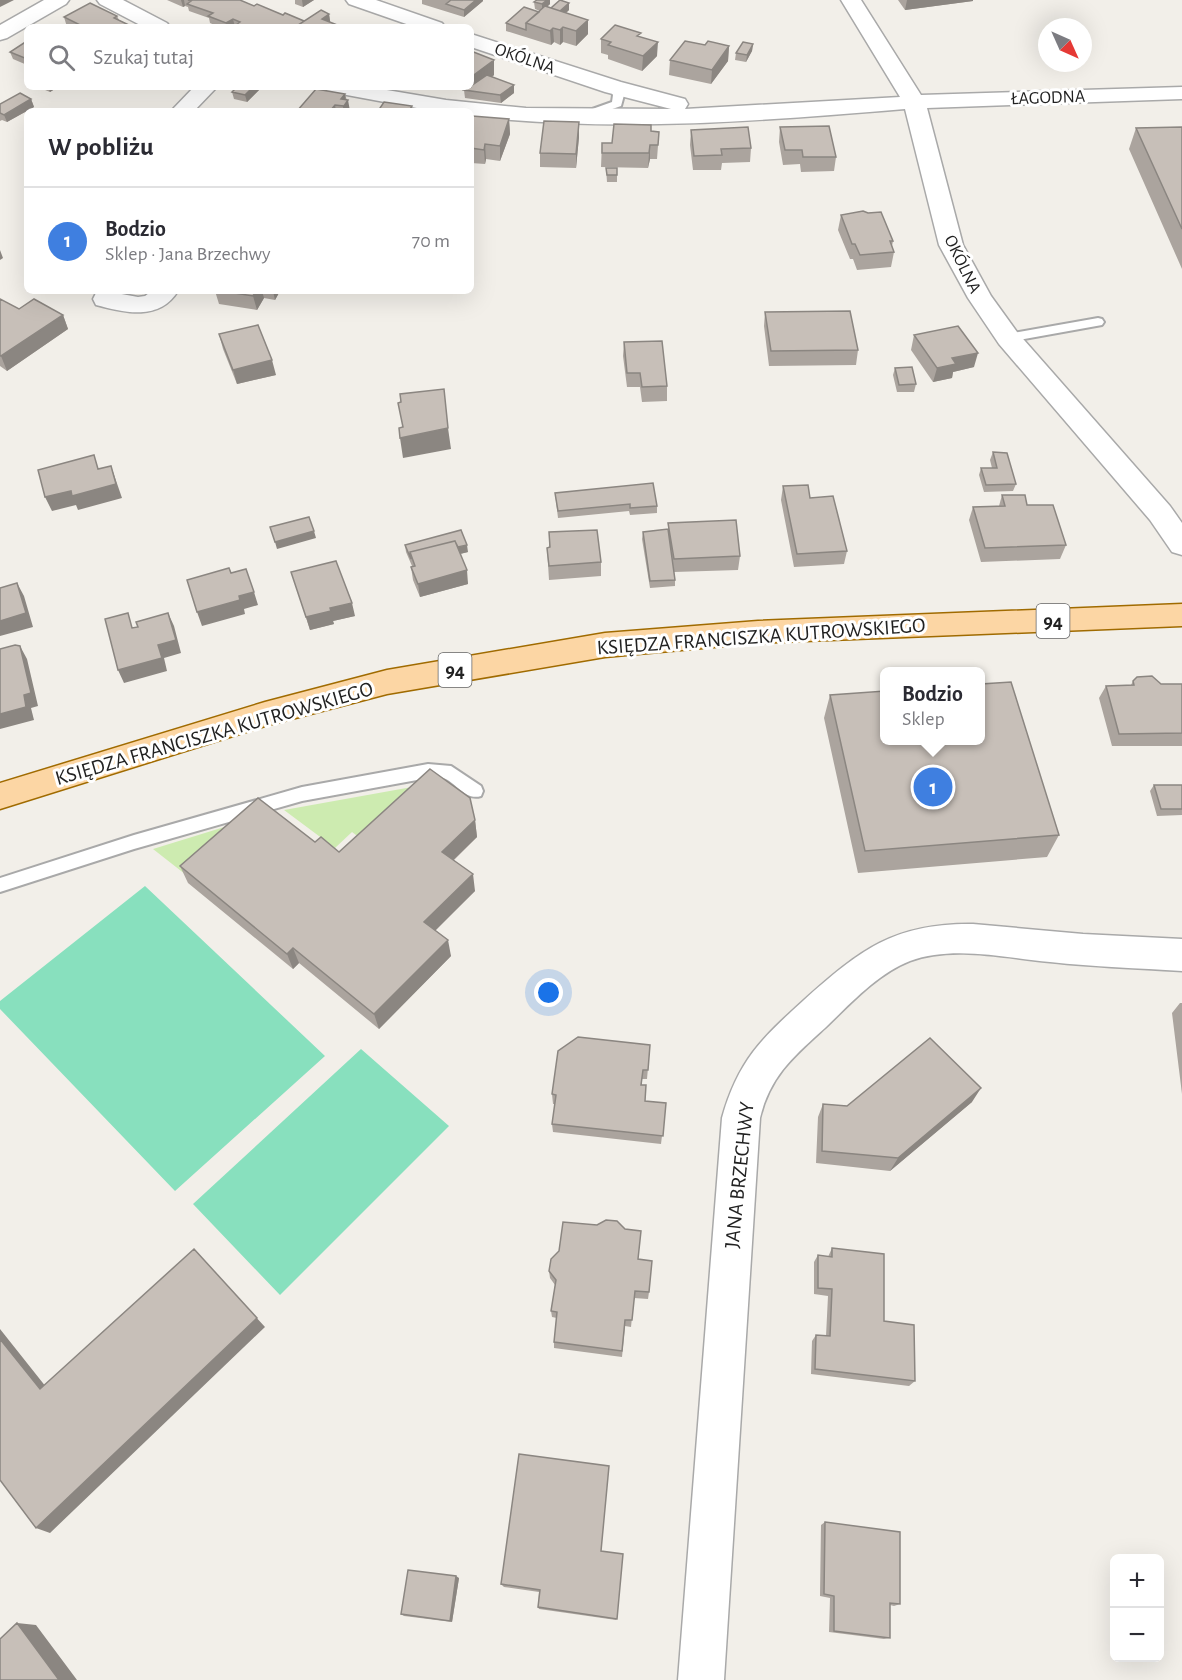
<!DOCTYPE html>
<html lang="pl">
<head>
<meta charset="utf-8">
<style>
  :root { --surface:#fff; --page:#f2f2f3; --text:#2b2b33; --muted:#7c7c81; --line:#e1e1e2; --accent:#d40000 }
  body { margin:0; font-family:"Alegreya Sans",sans-serif; background:var(--page); color:var(--text) }
  .controls { position:absolute; right:18px; bottom:18px; display:grid; overflow:hidden; border-radius:9px; box-shadow:0 6px 24px #0002 }
  .controls button { width:54px; height:54px; display:grid; place-items:center; padding:0; border:0; border-bottom:2px solid var(--line); background:var(--surface); color:var(--text); font:30px sans-serif }
  .compass { position:absolute; left:1038px; top:18px; width:54px; height:54px; border-radius:50%; background:var(--surface); box-shadow:0 6px 24px #0002; rotate:135deg }
  .you { position:absolute; left:549px; top:993px; width:21px; height:21px; margin:-15px; border:4px solid #fff; border-radius:50%; background:#1a73e8; box-shadow:0 0 0 9px #1a73e833 }
  .badge { display:grid; place-items:center; width:39px; height:39px; border-radius:50%; background:var(--accent); color:#fff; font-size:20px; font-weight:700 }
  .pin { position:absolute; translate:-50% -50%; border:3px solid #fff; box-shadow:0 2px 6px #0006 }
  .popup { position:absolute; left:880px; top:667px; width:105px; height:78px; box-sizing:border-box; display:grid; place-content:center; border-radius:9px; background:var(--surface); filter:drop-shadow(0 2px 4px #0005); font-size:20px; white-space:nowrap; color:var(--muted) }
  .popup b { font-size:22px; color:var(--text) }
  .popup::after { content:''; position:absolute; left:50%; top:100%; margin-left:-12px; border:12px solid transparent; border-top-color:var(--surface) }
  .list { margin:0; padding:0; list-style:none }
  h2 { display:flex; justify-content:space-between; align-items:center; height:78px; margin:0; padding:0 24px; font-size:26px }
  h2 small { font-size:20px; font-weight:400; color:var(--muted) }
  .list li { display:grid; grid-template-columns:39px 1fr auto; gap:18px; align-items:center; box-sizing:border-box; height:108px; padding:0 24px; border-top:2px solid var(--line) }
  .list b { display:block; font-size:22px; white-space:nowrap }
  .list p { margin:0; font-size:20px; white-space:nowrap; color:var(--muted) }
  .list em { font-size:20px; font-style:normal; color:var(--muted) }
  .icon { flex:none; width:33px; height:33px; fill:none; stroke:currentColor; stroke-width:2; stroke-linecap:round; stroke-linejoin:round }
  .map { position:relative; flex:none; width:1182px; height:1680px; overflow:hidden }
  .search { position:absolute; background:var(--surface); box-shadow:0 6px 24px #0002; left:24px; top:24px; width:450px; height:66px; display:flex; align-items:center; gap:15px; box-sizing:border-box; padding:0 21px; border-radius:9px; color:var(--muted); font-size:22px }
  .panel { position:absolute; background:var(--surface); box-shadow:0 6px 24px #0002; left:24px; top:108px; width:450px; height:186px; border-radius:9px }
  .map>svg:first-child { display:block }
</style>
</head>
<body>
<div class="map">
<svg width="1182" height="1680" viewBox="0 0 1182 1680">
  <rect width="100%" height="100%" fill="#f2efe9"/>
  <path fill="#cdebb0" d="M412 787 360 838 352 832 335 848 284 810Z
    M260 816 190 878 153 849Z"/>
  <path fill="#88e0be" d="M145 886 325 1056 175 1191 0 1009V1001Z
    M361 1049 449 1126 280 1295 193 1204Z"/>
  <g fill="none" stroke-linecap="round" stroke-linejoin="round">
    <defs>
      <path id="lane" d="M613 84 617 85 624 95 621 106 592 116H584V112L612 102 613 95 608 87Z
        M1098 318 1102 319 1104 322 1102 325 1008 342 1002 338 1008 334Z
        M428 764 451 766 481 786 483 791 481 796C465 801 456 782 443 778 439 777 432 778 428 778L302 801 134 849 0 892V878L134 835 302 787Z"/>
      <path id="street" d="M44 0H69L66 4 7 38 0 40V25Z
        M97 0H123L167 23 170 27H144L100 4Z
        M346 0H376L442 23 445 27H415L349 4Z
        M841 0H861L921 95 1182 87V99L927 108 963 245 991 296 1017 332 1170 506 1182 523V555L1172 552 1150 520 999 344 968 298 939 245 905 109C763 121 613 133 471 116V111H433L336 93 328 92 325 87H369L446 100 526 108 671 109 605 92 471 47V34L621 82 685 99 688 104 685 109 900 97Z
        M194 87H217L194 111H171Z
        M105 291 138 297 145 296 152 291H178C159 321 126 313 96 305L93 299 96 293Z
        M973 924 1083 934 1182 939V971C1138 968 1094 967 1050 962 1006 958 953 945 910 961 877 974 850 1004 825 1028 794 1056 770 1076 760 1118L724 1680H678L722 1118C738 1061 761 1039 804 1000 860 950 894 923 973 924Z"/>
      <path id="primary" d="M1182 604V626L758 643 605 657 387 694 265 726 0 809V783L265 702 387 670 605 633 758 621Z"/>
    </defs>
    <use href="#lane" stroke="#a9a9a9" stroke-width="4"/>
    <use href="#street" stroke="#a9a9a9" stroke-width="3"/>
    <use href="#primary" stroke="#a06b00" stroke-width="3"/>
    <use href="#lane" fill="#fff" fill-rule="evenodd"/>
    <use href="#street" fill="#fff" fill-rule="evenodd"/>
    <use href="#primary" fill="#fcd6a4" fill-rule="evenodd"/>
  </g>
  <path fill="#aba49e" d="M167 0H240L254 6 304 21 329 14 330 22 340 26V27H219L210 23 209 18 189 11 188 7 185 6 183 7Z
    M295 0H314L303 7 295 4Z
    M422 0H483V1L464 17 422 4Z
    M898 0H973V1L905 10Z
    M534 2 550 4 547 7 551 8 569 10 566 13 588 20V34L576 46 563 42 560 45 554 42 551 45 506 31V23L540 11 535 9Z
    M117 16 119 20 132 27H67L64 17Z
    M640 37 657 56 642 71 608 59V55L601 53V39Z
    M27 41V65L13 59 10 52Z
    M753 44 752 51 746 62 735 60 736 53Z
    M729 46 728 61 711 84 669 75 670 60Z
    M471 51 494 75 492 77 514 93 501 103 465 98 464 90 465 89 460 87H471Z
    M38 87H58L50 92Z
    M58 87H72L67 90Z
    M260 89 247 102 234 99 232 92Z
    M345 94 350 111H297Z
    M31 99 34 107 7 122 2 120 0 121V104Z
    M471 118 509 119 510 134 500 161 486 159 485 164 471 163Z
    M579 122V137L576 168 540 167V153Z
    M780 127 836 157 834 171 801 172 800 164 783 165 779 142Z
    M1182 127V269L1129 149 1136 128Z
    M691 130 751 148 750 162 722 163 721 170H693L690 145Z
    M651 131 659 132 657 159H650L648 168 601 167 602 143H612Z
    M606 168H617V182H607Z
    M841 215 893 241 892 246 894 252 891 267 857 270 853 259H850L838 230Z
    M215 291H280L275 300 264 298 257 310 219 304Z
    M0 299 19 309 63 315 68 329 7 371 0 366Z
    M765 312 858 350 856 365 769 366 764 326Z
    M219 334 276 375 237 384 223 349Z
    M914 335 974 367 953 372 952 378 933 382 911 350Z
    M624 342 667 386V401L642 402 640 387H627L623 356Z
    M895 368 916 384 914 392H897L893 375Z
    M993 452 1016 484 1013 491 984 492 979 475 981 468H992L990 460Z
    M783 486 810 498 847 551 844 564 794 567 781 500Z
    M555 493 657 506V513L630 515 629 511 558 518Z
    M1002 495 1027 505 1066 545 1060 559 981 562 969 520 973 507 999 506Z
    M668 523 740 556 738 570 674 572 675 580V586L650 588 642 539 643 532 668 529Z
    M549 532 601 562V576L549 580 547 548 549 547Z
    M405 545 468 552 460 554 468 584 420 597 413 580 411 567 412 566 406 552Z
    M291 572 355 616 333 621 334 624 310 630Z
    M1133 681 1161 684H1182V746H1112L1099 698 1106 686 1131 685Z
    M830 695 1059 835 1047 857 858 873 824 718Z
    M1154 785H1182V815L1157 816 1150 791Z
    M475 820 477 837 454 860 475 891 435 930 451 956 379 1029 299 963 293 969 188 883 180 866 315 842 339 852Z
    M1180 1003H1182V1094L1172 1013Z
    M650 1045 647 1079H642V1085L645 1101 666 1103 661 1144 553 1132 552 1124 555 1104H553L552 1094Z
    M972 1102 890 1171 816 1163 818 1117 823 1104 847 1106Z
    M832 1248 884 1321 915 1381 909 1386 811 1374 812 1341 816 1335 826 1336 828 1296 814 1294V1262L818 1255 828 1257Z
    M638 1259 649 1292 648 1299 634 1298 631 1327 625 1326 622 1357 554 1348V1342L557 1318 552 1317 551 1311 555 1285 550 1278 549 1271Z
    M825 1522 900 1604 894 1606 890 1605V1638L884 1639 829 1632 830 1598 820 1596 821 1525Z
    M601 1551 617 1619 616 1620 539 1609 538 1607 539 1592 504 1587 501 1584Z
    M459 1578 452 1622 404 1616 401 1614Z"/>
  <path fill="#8b8681" d="M0 0H14L0 7Z
    M181 0H184L185 6 183 7Z
    M302 0H314L303 7Z
    M476 0H483V1L464 17V10Z
    M547 0H550V4L542 11V4Z
    M907 0H973V1L905 10Z
    M569 3V10L560 18V11Z
    M329 14 331 27 322 19Z
    M233 19 235 27H227L226 23Z
    M588 20V34L576 46V31Z
    M563 27V42L560 45V30Z
    M553 28 554 42 551 45 550 31Z
    M658 42 657 56 642 71 643 56Z
    M753 44 752 51 746 62 747 55Z
    M729 46 728 61 711 84 712 70Z
    M494 60V75L472 92 471 77Z
    M514 85V93L501 103 500 95Z
    M48 87H58L50 92Z
    M253 87H259L260 89 247 102 245 95Z
    M345 94 346 103 348 100 350 111H344L341 99Z
    M31 99 34 107 7 122 4 115Z
    M335 105 336 111H330Z
    M509 119 510 134 500 161V146Z
    M579 122V137L576 168V154Z
    M485 144 486 159 485 164 484 150Z
    M650 145V159L648 168 649 153Z
    M0 250 3 258 0 260Z
    M256 291H262L264 298 257 310 253 296Z
    M273 291H280L275 300Z
    M63 315 68 329 7 371 1 356Z
    M978 353 974 367 953 372 952 378 933 382 937 368 952 358Z
    M272 360 276 375 237 384 233 370Z
    M448 428 451 449 403 458 400 438Z
    M111 466 122 498 78 510 76 505 52 511 45 497Z
    M314 531 316 538 277 549 275 542Z
    M467 545 468 552 415 565 412 558Z
    M467 570 468 584 420 597 418 584Z
    M17 583 24 596 33 627 0 636V621Z
    M254 592 258 605 244 609 245 614 202 626 197 612 239 596Z
    M352 603 355 616 333 621 334 624 310 630 306 617 330 608Z
    M168 613 174 626 181 653 164 658 167 671 124 683 118 670 158 645Z
    M20 646 27 659 38 706 31 708 34 720 0 729V714L24 695Z
    M475 820 477 837 445 868 442 852Z
    M473 874 475 891 428 938 424 922Z
    M448 940 451 956 379 1029 374 1014Z
    M293 948 299 963 293 969 287 954Z
    M981 1088 972 1102 890 1171 898 1158Z
    M194 1249 265 1327 50 1533 36 1528Z
    M0 1329 54 1397 40 1389 0 1339Z
    M456 1576 459 1578 452 1622 450 1621Z
    M17 1623 36 1625 77 1680H59Z"/>
  <path fill="#c7bfb8" stroke="#8b8681" stroke-width="1.5" d="M188 0H240L254 6 257 4 283 15 285 13 304 21 295 27H241L236 25 240 22 233 19 226 23 208 16 213 13 187 4 191 1Z
    M451 0H476L464 10 446 4Z
    M537 0H547L542 4 534 2Z
    M560 0 569 3 560 11 551 8Z
    M90 3 117 16 114 18 131 26 130 27H84L64 17Z
    M545 6 588 20 576 31 563 27 560 30 553 28 550 31 526 23Z
    M524 7 539 12 526 23V30L506 23Z
    M321 10 329 14 322 19 340 26 338 27H295Z
    M615 25 641 33 637 36 658 42 643 56 608 45 611 42 601 39Z
    M27 41V59L10 52Z
    M685 41 705 45 708 41 729 46 712 70 670 60Z
    M743 42 753 44 747 55 736 53Z
    M471 51 494 60 471 77Z
    M487 75 514 85 500 95 464 90 469 87H471V86Z
    M237 87H253L245 95 232 92Z
    M316 89 345 94 341 99 348 100 344 106 335 105 330 111H297Z
    M20 93 31 99 4 115 0 113V104Z
    M384 102 412 106 409 111H378Z
    M472 116 509 119 500 146 485 144 484 150 471 148Z
    M544 121 579 122 576 154 540 153Z
    M614 124 651 125V131L659 132 658 145H650L649 153H602V143H612Z
    M829 126 836 157H803L802 150H785L780 127Z
    M748 127 751 148 721 149 722 155 694 156 691 130Z
    M1182 127V229L1136 128Z
    M606 168H617V175H607Z
    M863 211 868 213 881 212 893 241H890L894 252 860 255 855 244H852L841 215Z
    M222 291H256L253 296Z
    M0 299 19 309 34 299 63 315 1 356H0Z
    M850 311 858 350 771 351 765 312Z
    M258 325 272 360 233 370 219 334Z
    M958 326 978 353 952 358 956 364 937 368 914 335Z
    M662 341 667 386 642 387 640 373H627L624 342Z
    M912 367 916 384 899 385 895 368Z
    M444 389 448 428 400 438 399 428 403 427 398 403 401 402 400 394Z
    M993 452 1007 453 1016 484 986 485 981 468H997Z
    M94 455 98 469 111 466 116 484 72 496 71 491 45 497 38 470Z
    M653 483 657 506 630 508V504L558 511 555 493Z
    M808 485 810 498 833 496 847 551 797 554 783 486Z
    M1002 495H1025L1027 505H1053L1066 545 985 548 973 507 1005 506Z
    M309 517 314 531 275 542 270 527Z
    M736 520 740 556 674 559 668 523Z
    M668 529 675 580 650 581 643 532Z
    M461 530 467 545 458 547 455 541 410 552 411 559 405 545Z
    M597 530 601 562 549 566 547 548 550 547 549 532Z
    M455 541 467 570 418 584 411 567 415 566 410 552Z
    M336 561 352 603 330 608 331 611 306 617 291 572Z
    M229 568 231 573 246 569 254 592 239 596 240 600 197 612 187 580Z
    M17 583 26 613 0 621V588Z
    M128 613 132 628 138 627 136 622 168 613 176 640 158 645 162 658 118 670 105 619Z
    M15 645 20 646 31 693 24 695 26 707 0 714V649Z
    M1152 676 1161 684H1182V733L1119 734 1106 686 1134 685 1133 681 1137 677Z
    M1011 682 1059 835 865 851 830 695 885 691V741H981V684Z
    M430 769 470 798 475 820 442 852 473 874 424 922 448 940 374 1014 293 948 287 954 180 866 258 798 315 842 321 837 339 852Z
    M1154 785H1182V809H1161Z
    M578 1037 650 1045 648 1070H643L641 1085H646L645 1101 666 1103 663 1136 552 1124 556 1095 552 1094 558 1051Z
    M930 1038 981 1088 898 1158 822 1151 823 1104 847 1106Z
    M606 1220 617 1221 625 1229 641 1231 638 1259 652 1261 649 1292 635 1291 632 1320H625L622 1351 554 1342 557 1312 551 1311 556 1280 549 1271 551 1259 559 1251 563 1222 597 1225Z
    M832 1248 884 1254V1321L914 1325 915 1381 815 1369 816 1335 830 1336 832 1289 818 1288V1255L832 1257Z
    M194 1249 257 1318 36 1528 0 1480V1339L40 1389Z
    M519 1454 609 1466 601 1551 623 1554 617 1619 538 1607 540 1590 501 1584Z
    M825 1522 900 1532V1604L890 1603V1638L834 1631V1596L824 1594Z
    M408 1570 456 1576 450 1621 401 1614Z
    M17 1623 59 1680H0V1639Z"/>
  <g text-anchor="middle" stroke-width="6" stroke-linejoin="round" paint-order="stroke">
    <g font-size="18" fill="#222" stroke="#fff">
      <text transform="translate(525 58) rotate(19)" y="6">OKÓLNA</text>
      <text transform="translate(1048 97) rotate(-2)" y="6">ŁAGODNA</text>
      <text transform="translate(963 264) rotate(64)" y="6">OKÓLNA</text>
    </g>
    <g fill="#fff" stroke="#646464" stroke-width="1.5">
      <rect x="1036.5" y="604" width="33" height="34" rx="4.5"/>
      <rect x="438.5" y="653" width="33" height="34" rx="4.5"/>
    </g>
    <g font-size="20" font-weight="bold" fill="#222">
      <text x="1053" y="628">94</text>
      <text x="455" y="677">94</text>
    </g>
    <g font-size="21" fill="#222" stroke="#fff">
      <text transform="translate(761 636) rotate(-4)" y="7">KSIĘDZA FRANCISZKA KUTROWSKIEGO</text>
      <text transform="translate(214 733) rotate(-16)" y="7">KSIĘDZA FRANCISZKA KUTROWSKIEGO</text>
      <text transform="translate(739 1175) rotate(-84)" y="7">JANA BRZECHWY</text>
    </g>
  </g>
</svg>
<div class="controls">
<button>+</button>
<button>−</button>
</div>
<svg class="compass" viewBox="-18 -18 36 36"><path d="M0-13l5 13h-10z" fill="#e53935"/><path d="M0 13l5-13h-10z" fill="#7c7c81"/></svg>
<div class="you"></div>
<div class="pin badge" style="left:933px;top:787px;background:#3f7fe0">1</div>
<div class="popup"><b>Bodzio</b>Sklep</div>
<div class="search"><svg class="icon" aria-label="search" viewBox="0 0 24 24"><circle cx="10" cy="10" r="6"/><path d="M15 15l6 6"/></svg>Szukaj tutaj</div>
<section class="panel">
<h2>W pobliżu<small></small></h2>
<ul class="list">
<li><span class="badge" style="background:#3f7fe0">1</span><div><b>Bodzio</b><p>Sklep · Jana Brzechwy</p></div><em>70 m</em></li>
</ul>
</section>
</div>
</body>
</html>
